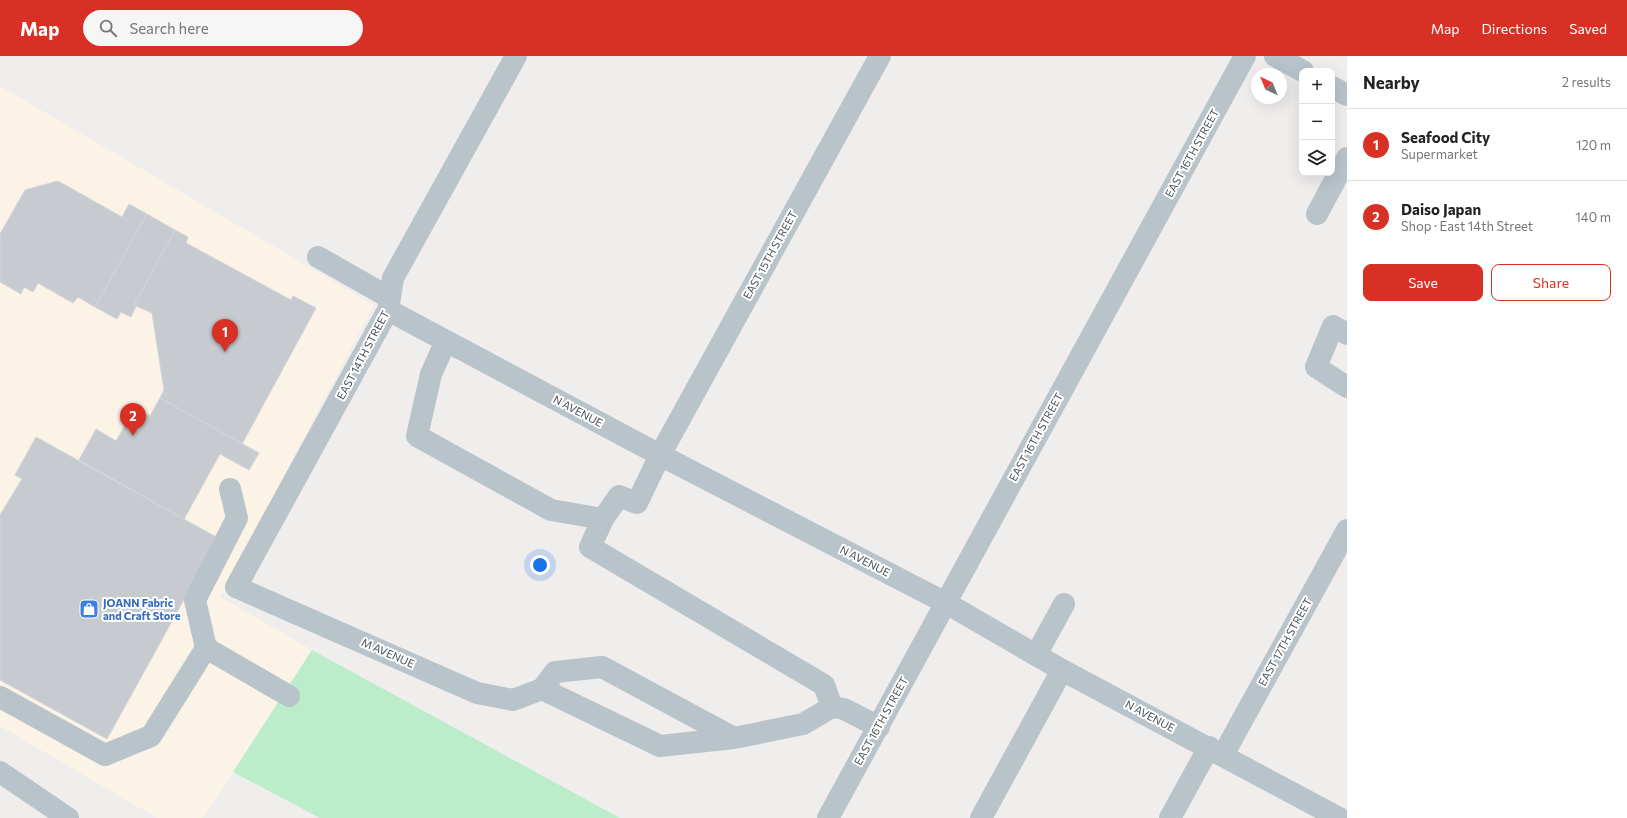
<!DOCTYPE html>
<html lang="en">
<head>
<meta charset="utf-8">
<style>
  :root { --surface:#fff; --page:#f6f6f6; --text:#222; --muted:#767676; --line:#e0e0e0; --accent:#d93025 }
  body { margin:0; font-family:Commissioner,sans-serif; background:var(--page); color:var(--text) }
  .controls { position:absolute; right:12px; top:12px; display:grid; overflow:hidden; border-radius:8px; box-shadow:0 4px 16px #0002 }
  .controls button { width:36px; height:36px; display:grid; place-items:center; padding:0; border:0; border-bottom:1px solid var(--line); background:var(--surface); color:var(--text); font:20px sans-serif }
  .compass { position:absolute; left:1251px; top:12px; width:36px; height:36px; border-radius:50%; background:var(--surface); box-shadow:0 4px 16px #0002; rotate:317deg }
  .you { position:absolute; left:540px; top:509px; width:14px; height:14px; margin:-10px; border:3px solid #fff; border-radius:50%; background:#1a73e8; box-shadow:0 0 0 6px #1a73e833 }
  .badge { display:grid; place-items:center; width:26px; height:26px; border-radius:50%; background:var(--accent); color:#fff; font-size:13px; font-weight:700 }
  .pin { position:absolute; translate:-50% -33px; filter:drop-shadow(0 1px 2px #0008) }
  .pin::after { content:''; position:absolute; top:21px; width:14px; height:12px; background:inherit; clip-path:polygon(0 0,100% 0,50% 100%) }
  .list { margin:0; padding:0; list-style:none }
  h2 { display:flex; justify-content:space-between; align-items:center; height:52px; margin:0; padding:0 16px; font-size:17px }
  h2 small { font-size:13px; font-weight:400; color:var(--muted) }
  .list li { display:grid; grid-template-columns:26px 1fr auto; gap:12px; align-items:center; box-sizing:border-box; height:72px; padding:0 16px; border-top:1px solid var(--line) }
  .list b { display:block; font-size:15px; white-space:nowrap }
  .list p { margin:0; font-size:13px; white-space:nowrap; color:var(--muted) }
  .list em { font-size:13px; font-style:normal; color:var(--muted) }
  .actions { display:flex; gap:8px; padding:12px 16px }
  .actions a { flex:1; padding:9px 0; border:1px solid var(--accent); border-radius:8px; text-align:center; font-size:14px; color:var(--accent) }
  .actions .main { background:var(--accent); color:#fff }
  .icon { flex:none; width:22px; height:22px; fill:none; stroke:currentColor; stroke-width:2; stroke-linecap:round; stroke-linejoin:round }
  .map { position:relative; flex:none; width:1347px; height:762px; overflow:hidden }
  header { display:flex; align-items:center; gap:24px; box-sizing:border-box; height:56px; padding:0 20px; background:var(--accent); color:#fff }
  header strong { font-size:19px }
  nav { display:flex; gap:22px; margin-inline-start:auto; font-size:14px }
  .search { width:280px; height:36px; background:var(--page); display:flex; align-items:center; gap:10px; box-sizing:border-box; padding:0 14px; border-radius:22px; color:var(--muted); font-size:15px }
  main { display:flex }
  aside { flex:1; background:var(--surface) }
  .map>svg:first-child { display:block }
</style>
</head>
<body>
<header>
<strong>Map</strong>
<div class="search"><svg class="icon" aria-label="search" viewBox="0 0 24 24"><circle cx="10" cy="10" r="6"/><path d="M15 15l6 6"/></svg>Search here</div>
<nav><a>Map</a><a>Directions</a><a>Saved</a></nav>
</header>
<main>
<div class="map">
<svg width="1347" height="762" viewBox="0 0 1347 762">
  <rect width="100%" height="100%" fill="#f0eded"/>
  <path fill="#fbf3e6" d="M0 30 374 249 220 541 312 594 203 762H157L0 670Z"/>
  <path fill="#bcedcb" d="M312 594 620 762H320L233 716Z"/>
  <path fill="#c7cbd0" stroke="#d1d4d9" d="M58 125 122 161 129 148 147 158 95 251 78 241 73 247 38 227 33 236 24 231 21 238 0 226V178L25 134Z
    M147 158 175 174 134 249 136 250 131 261 121 256 117 263 95 251Z
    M175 174 188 181 186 187 291 244 293 240 316 252 242 388 160 342 164 334 152 257 134 249Z
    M160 342 259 397 249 414 220 398 184 463 79 404 96 373 116 385 131 359 125 356 131 347 139 351 138 353 150 360Z
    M36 381 218 482 107 683 0 624V459L22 423 15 419Z"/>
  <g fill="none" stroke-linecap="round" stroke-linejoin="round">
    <path stroke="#b9c3ca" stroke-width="22" d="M516 0 393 222 388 254 236 531 477 637 513 644 542 633
      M1275 0 1303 15
      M1332 31 1347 39
      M1317 158 1347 102
      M318 201 390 242
      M388 254 660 399 946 547 1062 614 1339 762
      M1347 278 1333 270 1316 311 1347 331
      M446 285 431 318 417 380 551 454 603 463
      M206 592 195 544 237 462 230 433
      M1036 599 1064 548
      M0 641 105 699 151 680 206 592 289 640
      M832 651 824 629 590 491 603 463 619 440 637 447 660 399 880 0
      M734 682 602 611 555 616 542 633 660 690 734 682 803 668 832 651 844 653 879 671
      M1223 699 1347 474
      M0 716 68 762
      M828 762 1245 0
      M981 762 1062 614
      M1170 762 1209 691"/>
  </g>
  <defs>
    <symbol id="shop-square" viewBox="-11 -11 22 22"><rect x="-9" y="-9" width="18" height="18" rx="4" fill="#3f7fe0" stroke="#fff"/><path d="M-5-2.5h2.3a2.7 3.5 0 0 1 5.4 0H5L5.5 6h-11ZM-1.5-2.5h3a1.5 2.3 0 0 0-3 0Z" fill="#fff"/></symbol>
  </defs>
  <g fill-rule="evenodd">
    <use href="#shop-square" x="78" y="542" width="22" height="22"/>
  </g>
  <g text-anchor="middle" stroke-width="4" stroke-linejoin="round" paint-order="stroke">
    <g font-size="11" fill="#46525a" stroke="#fff">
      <text transform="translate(1192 97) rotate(-61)" y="4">EAST 16TH STREET</text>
      <text transform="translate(770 199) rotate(-61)" y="4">EAST 15TH STREET</text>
      <text transform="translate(363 299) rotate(-62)" y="4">EAST 14TH STREET</text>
      <text transform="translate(578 355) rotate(28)" y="4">N AVENUE</text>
      <text transform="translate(1036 381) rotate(-61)" y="4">EAST 16TH STREET</text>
      <text transform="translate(865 505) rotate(27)" y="4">N AVENUE</text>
      <text transform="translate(1285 586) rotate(-61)" y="4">EAST 17TH STREET</text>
      <text transform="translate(388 597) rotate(24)" y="4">M AVENUE</text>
      <text transform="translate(1150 660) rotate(28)" y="4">N AVENUE</text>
      <text transform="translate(881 665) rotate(-61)" y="4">EAST 16TH STREET</text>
    </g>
    <g font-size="11" font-weight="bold" fill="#366cbe" stroke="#fff" text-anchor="start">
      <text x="103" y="551">JOANN Fabric<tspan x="103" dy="13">and Craft Store</tspan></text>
    </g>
  </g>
</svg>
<div class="controls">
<button>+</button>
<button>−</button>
<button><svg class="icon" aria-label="layers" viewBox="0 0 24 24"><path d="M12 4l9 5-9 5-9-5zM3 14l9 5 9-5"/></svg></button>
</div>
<svg class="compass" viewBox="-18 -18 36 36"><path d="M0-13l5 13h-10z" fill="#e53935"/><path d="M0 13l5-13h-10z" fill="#767676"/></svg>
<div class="you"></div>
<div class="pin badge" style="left:225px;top:296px">1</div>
<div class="pin badge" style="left:133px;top:380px">2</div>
</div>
<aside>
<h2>Nearby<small>2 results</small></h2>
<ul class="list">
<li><span class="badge">1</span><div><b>Seafood City</b><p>Supermarket</p></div><em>120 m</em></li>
<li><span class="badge">2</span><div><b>Daiso Japan</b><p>Shop · East 14th Street</p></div><em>140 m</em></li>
</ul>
<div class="actions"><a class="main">Save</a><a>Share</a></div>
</aside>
</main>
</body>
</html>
